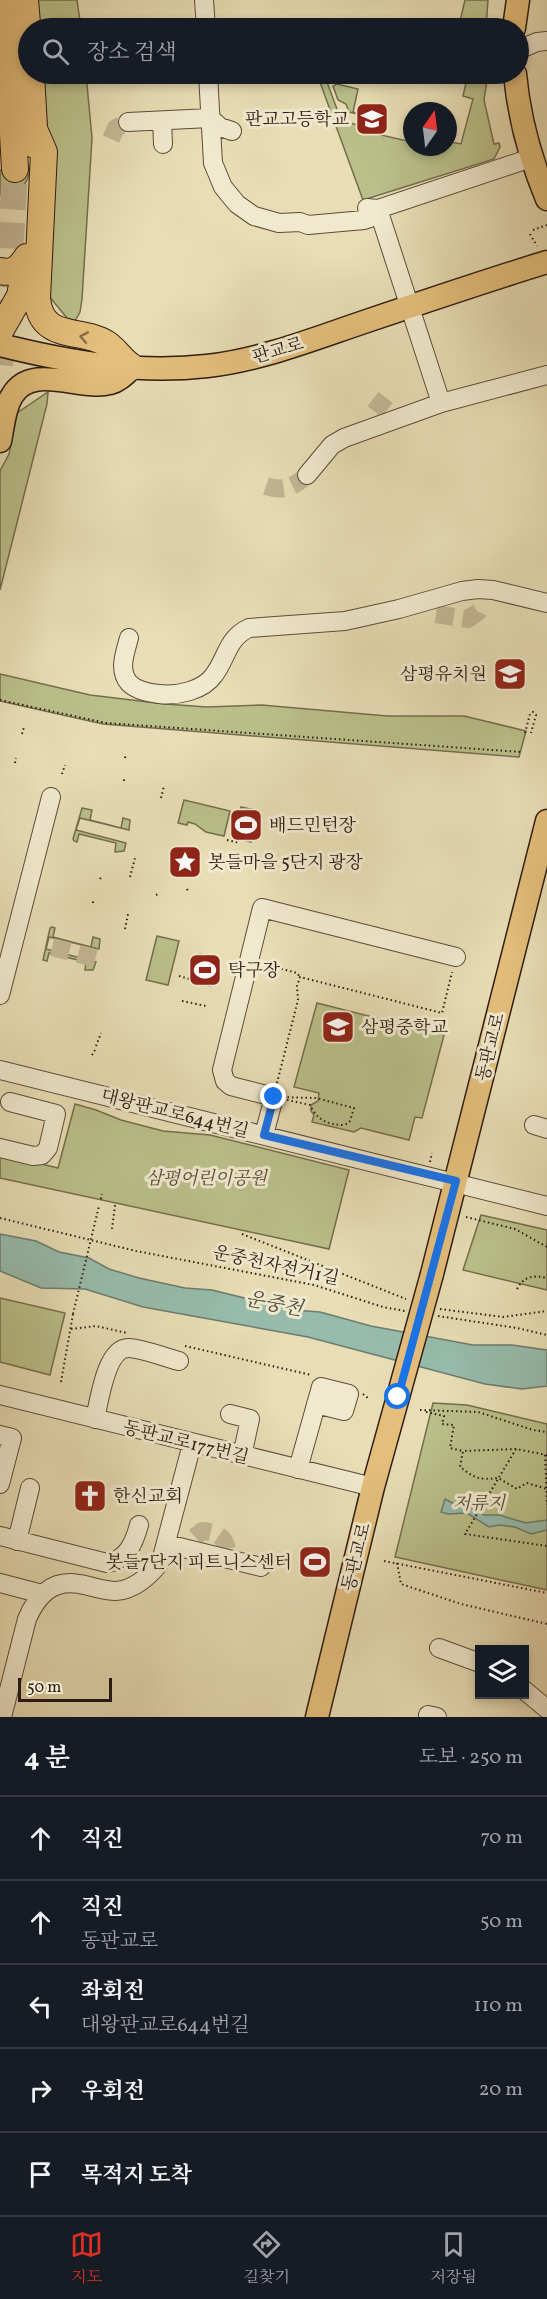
<!DOCTYPE html>
<html lang="ko">
<head>
<meta charset="utf-8">
<style>
  :root { --surface:#171b24; --page:#20242c; --text:#f1f3f6; --muted:#9ea1a6; --line:#363941; --accent:#d93025 }
  body { margin:0; font-family:Vollkorn,"Noto Serif KR",serif; background:var(--page); color:var(--text) }
  .controls { position:absolute; right:18px; bottom:18px; display:grid; overflow:hidden; border-radius:0px; box-shadow:0 3px 9px #0003 }
  .controls button { width:54px; height:54px; display:grid; place-items:center; padding:0; border:0; border-bottom:2px solid var(--line); background:var(--surface); color:var(--text); font:30px sans-serif }
  .compass { position:absolute; left:403px; top:102px; width:54px; height:54px; border-radius:50%; background:var(--surface); box-shadow:0 3px 9px #0003; rotate:14deg }
  .scale { position:absolute; left:18px; bottom:15px; width:94px; box-sizing:border-box; padding-left:6px; border:3px solid #2d1c13; border-top:0; font-size:16px; line-height:21px; white-space:nowrap; color:#2d1c13; -webkit-text-stroke:4px #f0e9ce; paint-order:stroke }
  .stop { position:absolute; width:18px; height:18px; margin:-14px; border:4px solid #1a73e8; border-radius:50%; background:#fff }
  .stop.end { background:#1a73e8; border-color:#fff; box-shadow:0 2px 6px #0008 }
  .list { margin:0; padding:0; list-style:none }
  h2 { display:flex; justify-content:space-between; align-items:center; height:78px; margin:0; padding:0 24px; font-size:26px }
  h2 small { font-size:20px; font-weight:400; color:var(--muted) }
  .list li { display:grid; grid-template-columns:39px 1fr auto; gap:18px; align-items:center; box-sizing:border-box; height:84px; padding:0 24px; border-top:2px solid var(--line) }
  .list b { display:block; font-size:22px; white-space:nowrap }
  .list p { margin:0; font-size:20px; white-space:nowrap; color:var(--muted) }
  .list em { font-size:20px; font-style:normal; color:var(--muted) }
  .icon { flex:none; width:33px; height:33px; fill:none; stroke:currentColor; stroke-width:2; stroke-linecap:round; stroke-linejoin:round }
  .map { position:relative; flex:none; width:547px; height:1717px; overflow:hidden }
  .search { position:absolute; background:var(--surface); box-shadow:0 3px 9px #0003; left:18px; right:18px; top:18px; height:66px; display:flex; align-items:center; gap:15px; box-sizing:border-box; padding:0 21px; border-radius:33px; color:var(--muted); font-size:22px }
  .sheet { height:498px; background:var(--surface) }
  nav { display:flex; justify-content:space-around; align-items:center; box-sizing:border-box; height:84px; border-top:2px solid var(--line); background:var(--surface); font-size:16px; color:var(--muted) }
  nav a { display:grid; justify-items:center; gap:3px }
  nav .on { color:var(--accent) }
  .map>svg:first-child { display:block }
</style>
</head>
<body>
<div class="map">
<svg width="547" height="1717" viewBox="0 0 547 1717">
  <rect width="100%" height="100%" fill="#e8ddb4"/>
  <filter id="stains"><feTurbulence type="fractalNoise" baseFrequency=".00333" numOctaves="4"/><feColorMatrix values="0 0 0 0 .2 0 0 0 0 .09 0 0 0 0 .02 0 0 0 .5 -.17"/></filter>
  <radialGradient id="worn" r=".72"><stop offset=".6" stop-color="#630" stop-opacity="0"/><stop offset="1" stop-color="#630" stop-opacity=".3"/></radialGradient>
  <path fill="#bac08a" stroke="#746e4e" stroke-width="1.5" d="M35 0H77L81 28H37Z
    M465 0H488L486 28H461L460 21Z
    M41 74H86L92 138 82 299 80 312 75 321 67 318 44 290 50 156Z
    M317 74H324L341 120 360 126 359 130 412 142V147L444 149 448 147 451 142 461 144 473 99 463 96 468 74H488L484 100 494 144 499 143 500 147 494 159 363 200Z
    M337 84 358 89 353 112 362 115 349 112 346 104 338 100 333 86Z
    M30 167C30 183 17 197 0 195V170H27Z
    M48 392 47 404 0 590V471L9 454 17 413Z
    M0 674 90 695 165 704 207 707 262 705 387 716H464L526 731 519 757 103 724 0 701Z
    M184 800 230 811 224 836 206 832 195 824 188 822 187 825 178 823Z
    M241 807 259 811 251 842 234 838Z
    M82 808 92 810 90 820 121 828 123 818 130 820 129 830 80 818 76 830 126 843 124 851 115 852 116 843 79 834 77 842 74 841 73 839Z
    M52 927 55 928 53 937 91 947 93 937 100 939 99 949 49 937 46 949 96 962 93 970H85L86 962 49 953 47 961 43 960 50 928Z
    M157 936 179 941 168 985 146 980Z
    M200 954 217 958 210 986 193 982Z
    M317 1003 444 1035 422 1118 415 1117 409 1140 361 1128 354 1132 312 1122 314 1115 311 1111V1105L318 1101 319 1093 294 1087Z
    M75 1104 96 1110 121 1120 163 1131 210 1135 349 1170 329 1249 0 1178V1154L58 1168Z
    M481 1215 547 1230V1290L463 1270Z
    M0 1298 65 1313 50 1375 0 1362Z
    M433 1403 467 1405 547 1424V1590L395 1557Z"/>
  <path fill="#97bcac" stroke="#6d7c6f" stroke-width="1.5" d="M0 1234 36 1241 59 1252 89 1258 109 1269 139 1278 185 1288 212 1290 293 1310 320 1312 371 1326 473 1345H512L547 1350V1386L522 1389 485 1384 308 1337 143 1307 85 1289 41 1288 0 1271Z
    M445 1499 456 1505 476 1509 484 1515H499L526 1523 547 1520V1530L531 1534 515 1527 499 1525 489 1527 467 1513 448 1514 441 1512Z"/>
  <g fill="none" stroke-linecap="round" stroke-linejoin="round">
    <path stroke="#c3b694" stroke-width="18" stroke-dasharray="18 9" stroke-linecap="butt" d="M111 139 116 128 128 122
      M373 399 387 410
      M266 486C283 492 294 487 307 475
      M436 614 468 619 478 612 481 605
      M52 947 102 960
      M195 1537 202 1531C215 1532 224 1535 227 1549"/>
    <path stroke="#c3b694" stroke-width="26" stroke-dasharray="26 13" stroke-linecap="butt" d="M0 365 8 293 15 169"/>
    <defs>
      <path id="minor" d="M204 0 206 28
        M518 50 537 42 547 41
        M208 74 213 163 223 187 237 204 254 216 279 223 300 222 308 225 364 220 370 218 377 209
        M162 121 163 144
        M128 122 210 118 220 127 232 131
        M367 208 378 209 531 158
        M378 209 441 403 547 375
        M307 475 332 445 344 438 441 403
        M129 638C125 653 118 670 129 683 136 690 149 693 159 694 177 696 203 691 214 675 227 658 227 638 249 628L345 621 399 609 462 591 478 589 493 590 547 603
        M0 995 51 797
        M0 1070 547 1206
        M534 1125 547 1129
        M264 1135 274 1097 231 1086 225 1081 222 1070 262 908 456 957
        M0 1148 33 1156 42 1155 48 1148 56 1114 10 1102
        M0 1395 373 1487
        M230 1414 250 1419 242 1456
        M95 1419C99 1402 106 1347 129 1348 145 1349 163 1357 179 1361
        M0 1435 12 1438 0 1484
        M298 1469 321 1387 349 1394 344 1411 316 1404
        M0 1536 107 1563C127 1560 134 1543 139 1525
        M17 1541 30 1488
        M167 1544 261 1567
        M0 1583 42 1594
        M439 1648 480 1663
        M524 1690 547 1709
        M428 1715 437 1717
        M2 1717 27 1619C37 1596 52 1579 79 1584 92 1586 103 1591 116 1591 134 1590 151 1575 161 1561L192 1444"/>
      <path id="major" d="M514 28 518 0
        M515 74C519 118 530 158 547 199
        M0 345C68 362 137 374 207 366 260 360 311 340 361 323 423 302 485 281 547 262
        M0 441C3 427 4 408 12 396 31 362 81 391 110 383 118 381 126 374 132 367
        M432 1274 547 821
        M317 1717 373 1487 398 1397"/>
      <path id="highway" d="M3 0 9 65 15 169
        M25 0 28 35
        M31 74 35 145
        M34 129 44 152 37 298C41 343 82 327 107 344 117 351 122 361 132 367
        M0 271C13 274 20 268 27 257
        M0 331 20 296 26 262"/>
    </defs>
    <use href="#minor" stroke="#5c4c3b" stroke-width="20"/>
    <use href="#major" stroke="#2d1c13" stroke-width="25"/>
    <use href="#highway" stroke="#2d1c13" stroke-width="28"/>
    <path stroke="#2d1c13" stroke-width="2" stroke-dasharray="1.5 3" stroke-linecap="butt" d="M533 230 547 225
      M530 234 537 246
      M0 700 106 723 521 752
      M525 733 530 714 533 712 536 715 531 733
      M22 734 24 727
      M125 758 126 754
      M15 763 16 758
      M62 774 65 765
      M124 781V778
      M161 798 164 786
      M227 840 240 843
      M130 877 135 858
      M100 879 101 877
      M187 889 189 893
      M156 895 158 894
      M93 903V900
      M125 929 128 914
      M190 963 191 960
      M264 964 297 973 300 977
      M192 971H195
      M179 976 193 980
      M182 1001 206 1006
      M96 1046 101 1033
      M92 1055 95 1050
      M277 1083 298 1000 297 986 300 977 442 1013 452 972
      M274 1097 316 1098 354 1108 350 1121 345 1125C328 1125 318 1121 310 1105Z
      M430 1162 432 1153
      M101 1199 102 1194
      M466 1217 515 1229 547 1247
      M0 1218 136 1251 314 1285 383 1307 405 1311
      M112 1229 115 1205
      M242 1234 406 1299
      M517 1289C524 1276 533 1275 547 1278
      M440 1309 503 1317 547 1311
      M438 1316 517 1328 547 1335
      M71 1329 96 1326 127 1333
      M185 1346 311 1375
      M61 1382 73 1314
      M363 1394 369 1399
      M420 1410 478 1412 533 1430 547 1432
      M426 1412 444 1416 442 1424 454 1425 450 1448 463 1451
      M516 1449 465 1534 547 1546
      M545 1455 547 1505
      M547 1455 516 1449 463 1451 460 1467C476 1479 479 1480 498 1478L517 1489 527 1483 547 1489
      M384 1561 547 1593
      M397 1563 401 1584 461 1604 547 1624"/>
    <use href="#minor" stroke="#f0e9ce" stroke-width="18"/>
    <use href="#major" stroke="#e4be7a" stroke-width="22"/>
    <use href="#highway" stroke="#e4be7a" stroke-width="26"/>
    <defs>
      <path id="major-bridge" d="M398 1397 432 1274"/>
    </defs>
    <use href="#major-bridge" stroke="#2d1c13" stroke-width="25" stroke-linecap="butt"/>
    <path stroke="#2d1c13" stroke-width="2" stroke-dasharray="1.5 3" stroke-linecap="butt" d="M73 1314 99 1206"/>
    <use href="#major-bridge" stroke="#e4be7a" stroke-width="22"/>
  </g>
  <defs><path id="oneway-chevron" d="M-2-3.5L2.5 0L-2 3.5" fill="none" stroke-width="1.6" stroke-linecap="round" stroke-linejoin="round" transform="scale(1.5)"/></defs>
  <use stroke="#886d46" href="#oneway-chevron" transform="translate(84 337) rotate(-169)"/>
  <g fill="none" stroke-linecap="round" stroke-linejoin="round">
    <path stroke="#1a73e8" stroke-width="8" d="M274 1097 264 1135 456 1181 398 1397"/>
  </g>
  <defs>
    <symbol id="school-square" viewBox="-11 -11 22 22"><rect x="-9" y="-9" width="18" height="18" rx="4" fill="#8f2418" stroke="#f0e9ce"/><path d="M0-5L7-2L0 1L-7-2ZM-4 1L0 2.5L4 1V4Q0 6-4 4Z" fill="#fff"/></symbol>
    <symbol id="stadium-square" viewBox="-11 -11 22 22"><rect x="-9" y="-9" width="18" height="18" rx="4" fill="#8f2418" stroke="#f0e9ce"/><path d="M0-5a6.5 5 0 1 0 0 10a6.5 5 0 1 0 0-10ZM-3.5-1.8h7v3.6h-7Z" fill="#fff"/></symbol>
    <symbol id="sight-square" viewBox="-11 -11 22 22"><rect x="-9" y="-9" width="18" height="18" rx="4" fill="#8f2418" stroke="#f0e9ce"/><path d="M0-6L1.8-2.2L6-1.7L2.9 1.2L3.7 5.4L0 3.3L-3.7 5.4L-2.9 1.2L-6-1.7L-1.8-2.2Z" fill="#fff"/></symbol>
    <symbol id="church-square" viewBox="-11 -11 22 22"><rect x="-9" y="-9" width="18" height="18" rx="4" fill="#8f2418" stroke="#f0e9ce"/><path d="M-1.2-6h2.4v3.5h3.3v2.4h-3.3V6h-2.4V-.1h-3.3v-2.4h3.3Z" fill="#fff"/></symbol>
  </defs>
  <g fill-rule="evenodd">
    <use href="#school-square" x="353" y="100" width="38" height="38"/>
    <use href="#school-square" x="491" y="655" width="38" height="38"/>
    <use href="#stadium-square" x="227" y="806" width="38" height="38"/>
    <use href="#sight-square" x="166" y="843" width="38" height="38"/>
    <use href="#stadium-square" x="186" y="951" width="38" height="38"/>
    <use href="#school-square" x="319" y="1008" width="38" height="38"/>
    <use href="#church-square" x="71" y="1477" width="38" height="38"/>
    <use href="#stadium-square" x="296" y="1543" width="38" height="38"/>
  </g>
  <g text-anchor="middle" stroke-width="6" stroke-linejoin="round" paint-order="stroke">
    <g font-size="18" fill="#2d1c13" stroke="#f0e9ce" text-anchor="start">
      <text x="349" y="125" text-anchor="end">판교고등학교</text>
      <text x="487" y="680" text-anchor="end">삼평유치원</text>
      <text x="269" y="831">배드민턴장</text>
      <text x="208" y="868">봇들마을 5단지 광장</text>
      <text x="228" y="976">탁구장</text>
      <text x="361" y="1033">삼평중학교</text>
      <text x="113" y="1502">한신교회</text>
      <text x="292" y="1568" text-anchor="end">봇들7단지 피트니스센터</text>
    </g>
    <g font-size="18" fill="#2d1c13" stroke="#f0e9ce">
      <text transform="translate(278 350) rotate(-16)" y="6">판교로</text>
      <text transform="translate(490 1047) rotate(-76)" y="6">동판교로</text>
      <text transform="translate(175 1113) rotate(14)" y="6">대왕판교로644번길</text>
      <text transform="translate(276 1265) rotate(12)" y="6">운중천자전거1길</text>
      <text transform="translate(186 1442) rotate(14)" y="6">동판교로177번길</text>
      <text transform="translate(356 1557) rotate(-76)" y="6">동판교로</text>
    </g>
    <g font-size="18" font-style="italic" fill="#574d37" stroke="#f0e9ce">
      <text x="206" y="1184">삼평어린이공원</text>
      <text x="479" y="1509">저류지</text>
    </g>
    <g font-size="20" font-style="italic" fill="#4d4c41" stroke="#f0e9ce">
      <text transform="translate(274 1303) rotate(11)" y="7">운중천</text>
    </g>
  </g>
  <rect width="100%" height="100%" filter="url(#stains)"/>
  <rect width="100%" height="100%" fill="url(#worn)"/>
</svg>
<div class="controls">
<button><svg class="icon" aria-label="layers" viewBox="0 0 24 24"><path d="M12 4l9 5-9 5-9-5zM3 14l9 5 9-5"/></svg></button>
</div>
<svg class="compass" viewBox="-18 -18 36 36"><path d="M0-13l5 13h-10z" fill="#e53935"/><path d="M0 13l5-13h-10z" fill="#9ea1a6"/></svg>
<div class="scale">50 m</div>
<div class="stop" style="left:398px;top:1397px"></div>
<div class="stop end" style="left:274px;top:1097px"></div>
<div class="search"><svg class="icon" aria-label="search" viewBox="0 0 24 24"><circle cx="10" cy="10" r="6"/><path d="M15 15l6 6"/></svg>장소 검색</div>
</div>
<section class="sheet">
<h2>4 분<small>도보 · 250 m</small></h2>
<ul class="list">
<li><svg class="icon" aria-label="ahead" viewBox="0 0 24 24"><path d="M12 20V5M6 11l6-6 6 6"/></svg><div><b>직진</b></div><em>70 m</em></li>
<li><svg class="icon" aria-label="ahead" viewBox="0 0 24 24"><path d="M12 20V5M6 11l6-6 6 6"/></svg><div><b>직진</b><p>동판교로</p></div><em>50 m</em></li>
<li><svg class="icon" aria-label="left" viewBox="0 0 24 24"><path d="M17 20v-9H6M10 6l-5 5 5 5"/></svg><div><b>좌회전</b><p>대왕판교로644번길</p></div><em>110 m</em></li>
<li><svg class="icon" aria-label="right" viewBox="0 0 24 24"><path d="M7 20v-9h11M14 6l5 5-5 5"/></svg><div><b>우회전</b></div><em>20 m</em></li>
<li><svg class="icon" aria-label="arrive" viewBox="0 0 24 24"><path d="M6 21V4h12l-3 4 3 4H6"/></svg><div><b>목적지 도착</b></div></li>
</ul>
</section>
<nav>
<a class="on"><svg class="icon" aria-label="map" viewBox="0 0 24 24"><path d="M3 6l6-2 6 2 6-2v14l-6 2-6-2-6 2zM9 4v14M15 6v14"/></svg>지도</a>
<a><svg class="icon" aria-label="directions" viewBox="0 0 24 24"><path d="M12 3l9 9-9 9-9-9zM9 14v-3h6M13 9l2 2-2 2"/></svg>길찾기</a>
<a><svg class="icon" aria-label="saved" viewBox="0 0 24 24"><path d="M7 4h10v16l-5-4-5 4z"/></svg>저장됨</a>
</nav>
</body>
</html>
